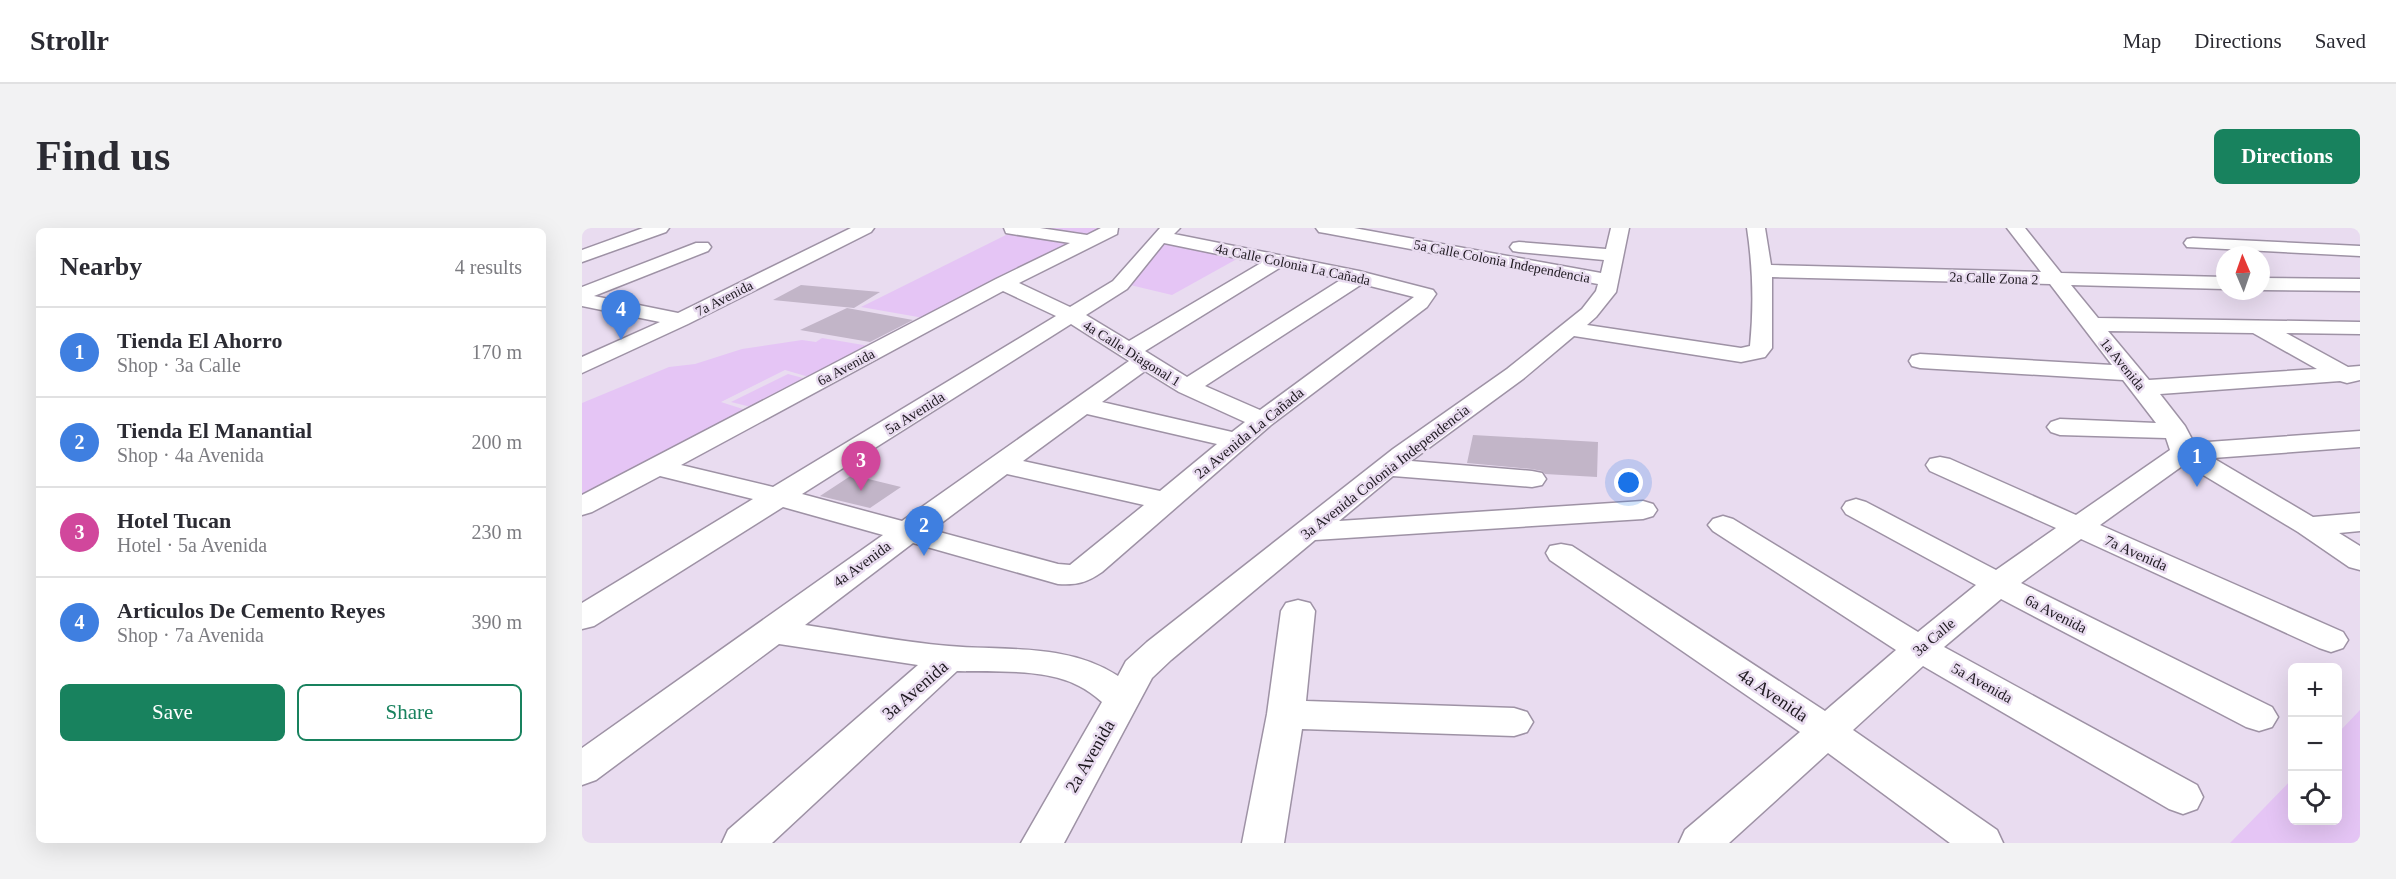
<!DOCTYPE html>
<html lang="en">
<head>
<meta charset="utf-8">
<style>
  :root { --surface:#fff; --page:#f2f2f3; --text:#2b2b33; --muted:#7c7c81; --line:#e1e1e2; --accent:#18825e }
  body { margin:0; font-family:"Times New Roman",serif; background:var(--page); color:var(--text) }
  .controls { position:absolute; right:18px; bottom:18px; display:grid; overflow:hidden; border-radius:9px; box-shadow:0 6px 24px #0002 }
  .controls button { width:54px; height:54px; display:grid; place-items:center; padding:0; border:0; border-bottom:2px solid var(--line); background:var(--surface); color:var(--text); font:30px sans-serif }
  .compass { position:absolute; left:1634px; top:18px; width:54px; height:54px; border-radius:50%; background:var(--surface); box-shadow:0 6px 24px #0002; rotate:358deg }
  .you { position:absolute; left:1047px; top:255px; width:21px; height:21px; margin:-15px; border:4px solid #fff; border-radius:50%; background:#1a73e8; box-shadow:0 0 0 9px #1a73e833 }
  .badge { display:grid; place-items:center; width:39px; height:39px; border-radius:50%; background:var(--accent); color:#fff; font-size:20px; font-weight:700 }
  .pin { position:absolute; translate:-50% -50px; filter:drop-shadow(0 2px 3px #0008) }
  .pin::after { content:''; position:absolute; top:32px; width:21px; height:18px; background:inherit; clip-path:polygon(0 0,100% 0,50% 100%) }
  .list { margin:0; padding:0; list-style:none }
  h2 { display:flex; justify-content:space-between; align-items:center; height:78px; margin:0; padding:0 24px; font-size:26px }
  h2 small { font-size:20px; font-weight:400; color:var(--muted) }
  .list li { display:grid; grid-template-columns:39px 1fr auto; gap:18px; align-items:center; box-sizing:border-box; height:90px; padding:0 24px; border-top:2px solid var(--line) }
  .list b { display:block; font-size:22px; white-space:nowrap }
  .list p { margin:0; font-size:20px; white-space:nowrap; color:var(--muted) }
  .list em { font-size:20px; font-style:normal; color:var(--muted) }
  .actions { display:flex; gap:12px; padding:18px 24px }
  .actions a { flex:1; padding:14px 0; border:2px solid var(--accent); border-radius:9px; text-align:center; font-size:21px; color:var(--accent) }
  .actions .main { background:var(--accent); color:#fff }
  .icon { flex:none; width:33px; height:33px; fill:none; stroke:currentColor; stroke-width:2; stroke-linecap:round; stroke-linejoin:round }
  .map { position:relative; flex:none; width:1778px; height:615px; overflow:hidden; border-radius:9px }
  header { display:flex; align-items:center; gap:36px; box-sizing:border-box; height:84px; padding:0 30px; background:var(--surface); border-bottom:2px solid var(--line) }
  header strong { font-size:28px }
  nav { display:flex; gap:33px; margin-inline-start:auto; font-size:21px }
  .intro { display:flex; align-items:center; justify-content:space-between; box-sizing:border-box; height:144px; padding:0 36px }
  h1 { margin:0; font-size:42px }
  .button { padding:15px 27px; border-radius:9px; background:var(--accent); color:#fff; font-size:21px; font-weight:700 }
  main { display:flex; gap:36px; padding:0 36px }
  aside { flex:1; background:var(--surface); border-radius:9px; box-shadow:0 6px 24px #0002 }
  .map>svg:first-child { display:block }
</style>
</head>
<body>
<header>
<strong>Strollr</strong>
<nav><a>Map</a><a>Directions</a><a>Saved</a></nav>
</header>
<div class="intro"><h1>Find us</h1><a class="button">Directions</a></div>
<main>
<aside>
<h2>Nearby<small>4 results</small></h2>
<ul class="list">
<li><span class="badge" style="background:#3f7fe0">1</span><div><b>Tienda El Ahorro</b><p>Shop · 3a Calle</p></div><em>170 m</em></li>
<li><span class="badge" style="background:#3f7fe0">2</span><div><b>Tienda El Manantial</b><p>Shop · 4a Avenida</p></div><em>200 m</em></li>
<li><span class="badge" style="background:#d1479c">3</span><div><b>Hotel Tucan</b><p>Hotel · 5a Avenida</p></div><em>230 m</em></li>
<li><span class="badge" style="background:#3f7fe0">4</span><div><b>Articulos De Cemento Reyes</b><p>Shop · 7a Avenida</p></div><em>390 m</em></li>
</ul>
<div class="actions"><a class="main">Save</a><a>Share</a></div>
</aside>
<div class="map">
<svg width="1778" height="615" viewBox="0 0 1778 615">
  <rect width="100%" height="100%" fill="#e9dcf0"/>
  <path fill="#e5c5f5" d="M438 0H530L359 93 279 79Z
    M578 10 662 27 590 67 544 56Z
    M240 110 305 121 244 154 203 142 139 174 167 183 122 203 0 267V175L87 139 113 136 160 121 220 112 234 114Z
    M206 146 232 153 177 181 149 174Z
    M1778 482V615H1648L1710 551V592H1756V505Z"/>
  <path fill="#c2b5c8" d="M219 57 298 64 272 80 191 72Z
    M265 80 331 92 288 114 218 102Z
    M891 207 1016 214 1015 249 963 246 960 243 950 241 885 235Z
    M270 247 319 259 288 280 238 268Z"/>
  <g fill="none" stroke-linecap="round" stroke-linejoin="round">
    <defs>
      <path id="minor" d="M61 0H87L84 4 0 34V22Z
        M269 0H292L289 4 106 96 0 145V129L78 94 0 78V59L114 15H126L129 19 126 23 12 68 96 85Z
        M422 0H458L505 7 519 0H536L535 6 437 55 488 79 531 53 578 0H598L592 6 777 43 851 62 854 66 845 79 689 197 520 344C504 355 495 357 476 356L331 315 223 397C270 404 319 414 367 418 424 423 485 415 536 448L544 433 565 414 811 221 925 141 1000 81 1014 63 1016 56 743 5 737 4 734 0H772L1019 45 1022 32 937 24 931 23 928 19 931 15 937 14 1024 21 1029 0H1047L1034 64 1014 89 1005 97 1159 120 1168 118C1172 78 1171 40 1165 0H1183L1189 37 1459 44 1425 0H1443L1479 45 1643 49V61L1489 57 1516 90 1778 94V106L1704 105 1766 139 1778 138V152L1765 155 1758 153 1578 166 1603 198 1612 215 1778 203V219L1631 230 1731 289 1778 285V303L1757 305 1778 318V342L1767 339 1716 304 1603 236 1518 297 1761 404 1766 412 1761 420 1749 424 1737 420 1499 311 1439 355 1690 479 1696 489 1690 499 1677 503 1664 499 1419 371 1362 419 1615 557 1621 569 1615 581 1601 586 1587 581 1341 438 1271 502 1415 602 1421 615H1368L1246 525 1147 615H1097L1103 602 1218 504 968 332 964 325 968 318 979 316 990 318 1243 483 1314 422 1131 303 1126 297 1131 291 1141 288 1151 291 1336 404 1394 357 1264 286 1260 280 1264 274 1274 271 1284 274 1414 342 1474 300 1348 243 1344 237 1348 231 1358 229 1368 231 1494 287 1588 222 1584 210 1478 207 1469 204 1465 199 1469 194 1478 191 1574 195 1541 152 1338 140 1330 138 1327 133 1330 128 1338 126 1530 137 1468 56 1190 49V120L1183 129 1159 134 992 108 941 151 829 233 950 243 960 245 964 251 960 257 950 259 811 248 757 293 1061 273 1071 276 1075 282 1071 288 1061 291 733 312 589 432 570 450 482 615H439L520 474C513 468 505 462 497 458 464 440 412 444 375 443L190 615H140L146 602 336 437 197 416 14 552 0 557V520L301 307 201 279 12 398 0 401V375L171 271 78 248 10 284 0 287V267L414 51 488 15 430 6 424 5ZM582 15 679 35 547 113 504 87 545 61ZM699 39 760 51 605 149 563 123ZM780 56 832 69 678 182 623 158ZM421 63 474 88 191 259 99 237ZM489 96 547 133 320 293 220 266ZM1526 103 1671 105 1735 141 1567 152ZM563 143 597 164 663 194 650 204 520 174ZM505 186 635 216 578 263 441 233ZM425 246 562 277 488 337 476 336 350 302Z
        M1611 10 1778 18V28L1605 19 1602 15 1605 11Z
        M1679 50 1778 51V63L1679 62Z
        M716 372 728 375 733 383 724 473 932 480 945 484 951 494 945 504 932 508 720 501 702 615H660L685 486 699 383 704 375Z"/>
    </defs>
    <use href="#minor" stroke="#9e92a5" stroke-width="3"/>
    <use href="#minor" fill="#fff" fill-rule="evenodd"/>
  </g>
  <g text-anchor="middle" stroke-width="5" stroke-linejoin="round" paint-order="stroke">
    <g font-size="14" fill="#1e1920" stroke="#e9dcf0">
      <text transform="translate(920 33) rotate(11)" y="5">5a Calle Colonia Independencia</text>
      <text transform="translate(711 36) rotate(12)" y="5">4a Calle Colonia La Cañada</text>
      <text transform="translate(1412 50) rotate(2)" y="5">2a Calle Zona 2</text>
      <text transform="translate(142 70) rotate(-27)" y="5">7a Avenida</text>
      <text transform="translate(550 125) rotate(32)" y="5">4a Calle Diagonal 1</text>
      <text transform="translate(1541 136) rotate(51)" y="5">1a Avenida</text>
      <text transform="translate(264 139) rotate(-28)" y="5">6a Avenida</text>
    </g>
    <g font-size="15" fill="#1e1920" stroke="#e9dcf0">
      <text transform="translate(333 185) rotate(-32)" y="5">5a Avenida</text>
      <text transform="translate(667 205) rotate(-39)" y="5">2a Avenida La Cañada</text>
      <text transform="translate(803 244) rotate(-38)" y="5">3a Avenida Colonia Independencia</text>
      <text transform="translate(1554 325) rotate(24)" y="5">7a Avenida</text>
      <text transform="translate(280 336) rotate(-36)" y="5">4a Avenida</text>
      <text transform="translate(1474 386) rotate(27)" y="5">6a Avenida</text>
      <text transform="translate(1352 409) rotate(-40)" y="5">3a Calle</text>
      <text transform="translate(1400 455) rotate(29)" y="5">5a Avenida</text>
    </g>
    <g font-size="18" fill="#1e1920" stroke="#e9dcf0">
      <text transform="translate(333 462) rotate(-41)" y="6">3a Avenida</text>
      <text transform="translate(1191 467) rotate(34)" y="6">4a Avenida</text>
      <text transform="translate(508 528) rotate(-60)" y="6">2a Avenida</text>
    </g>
  </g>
</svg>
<div class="controls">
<button>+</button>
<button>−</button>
<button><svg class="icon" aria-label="locate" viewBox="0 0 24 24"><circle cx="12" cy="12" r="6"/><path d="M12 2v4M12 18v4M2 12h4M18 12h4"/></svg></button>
</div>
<svg class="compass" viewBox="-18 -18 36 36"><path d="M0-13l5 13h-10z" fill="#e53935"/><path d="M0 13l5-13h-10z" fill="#7c7c81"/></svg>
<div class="you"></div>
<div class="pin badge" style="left:1615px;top:259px;background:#3f7fe0">1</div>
<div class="pin badge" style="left:342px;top:328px;background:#3f7fe0">2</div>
<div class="pin badge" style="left:279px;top:263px;background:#d1479c">3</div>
<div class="pin badge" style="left:39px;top:112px;background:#3f7fe0">4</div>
</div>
</main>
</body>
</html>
